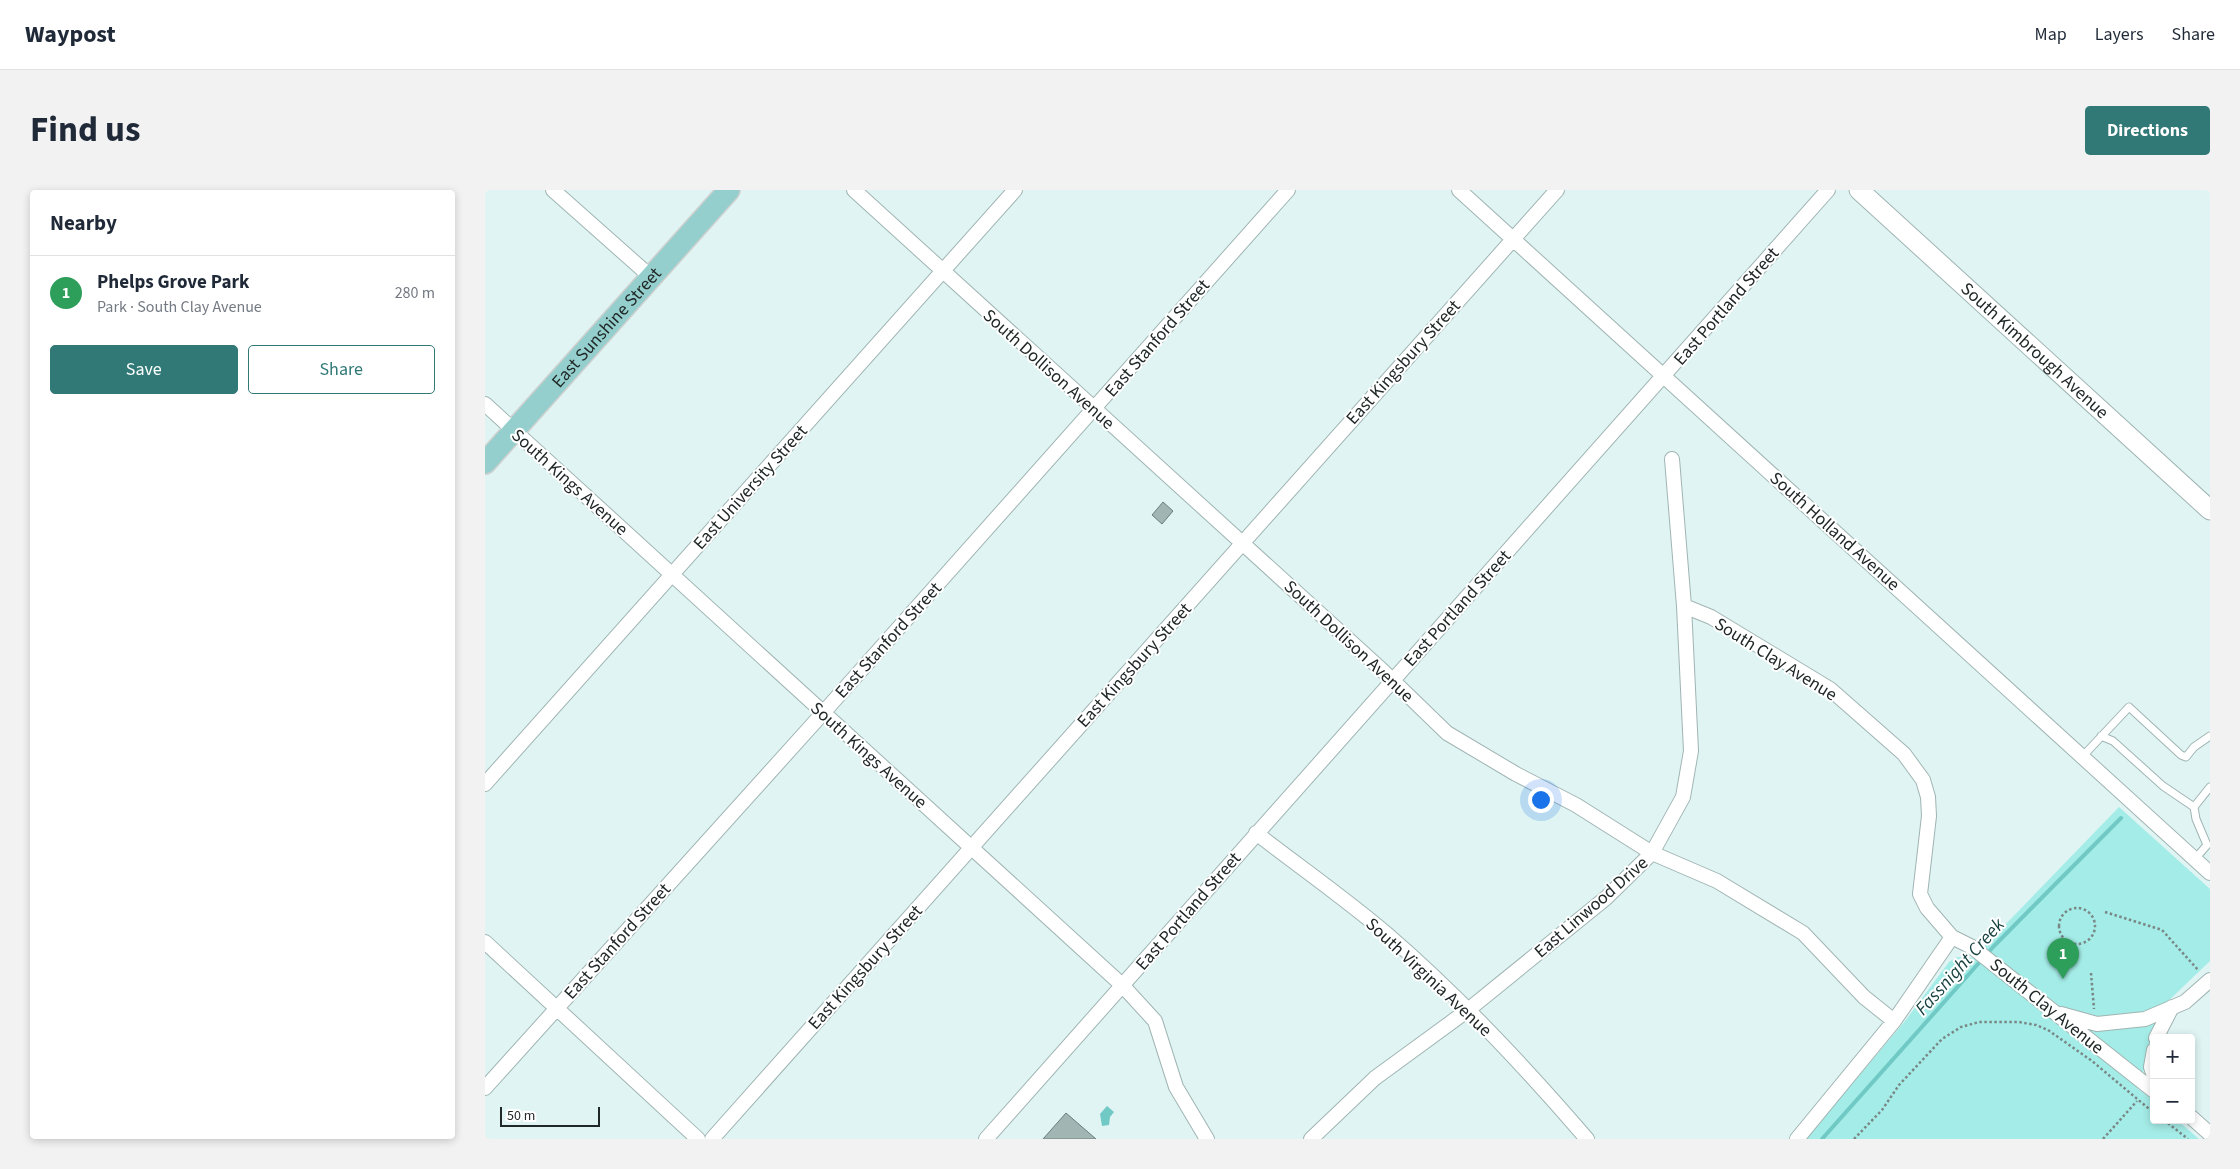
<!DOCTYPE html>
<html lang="en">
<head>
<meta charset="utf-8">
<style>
  :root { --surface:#fff; --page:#f2f2f3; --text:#1f2937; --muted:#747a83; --line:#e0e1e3; --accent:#307976 }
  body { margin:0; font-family:"Source Sans 3",sans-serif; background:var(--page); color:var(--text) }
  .controls { position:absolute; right:15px; bottom:15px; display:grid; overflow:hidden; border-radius:5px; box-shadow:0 2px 8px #0003 }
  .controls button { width:45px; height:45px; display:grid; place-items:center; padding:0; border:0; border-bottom:1px solid var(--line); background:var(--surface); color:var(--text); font:25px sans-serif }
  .scale { position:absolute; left:15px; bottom:12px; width:100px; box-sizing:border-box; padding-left:5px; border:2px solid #202827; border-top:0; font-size:14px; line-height:18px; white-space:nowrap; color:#202827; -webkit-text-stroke:4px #fff; paint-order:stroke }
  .you { position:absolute; left:1055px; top:609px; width:18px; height:18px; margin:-12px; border:4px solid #fff; border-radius:50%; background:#1a73e8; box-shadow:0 0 0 8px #1a73e833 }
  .badge { display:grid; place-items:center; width:32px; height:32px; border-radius:50%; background:var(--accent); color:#fff; font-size:16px; font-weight:700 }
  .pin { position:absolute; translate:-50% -41px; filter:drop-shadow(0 1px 2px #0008) }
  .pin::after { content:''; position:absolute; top:26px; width:18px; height:15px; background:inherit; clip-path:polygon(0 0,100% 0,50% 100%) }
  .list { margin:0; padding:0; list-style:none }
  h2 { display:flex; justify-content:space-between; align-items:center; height:65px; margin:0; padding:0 20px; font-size:21px }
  h2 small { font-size:16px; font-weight:400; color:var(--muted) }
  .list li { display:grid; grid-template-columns:32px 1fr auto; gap:15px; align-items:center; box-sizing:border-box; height:75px; padding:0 20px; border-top:1px solid var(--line) }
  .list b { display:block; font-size:19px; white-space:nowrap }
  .list p { margin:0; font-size:16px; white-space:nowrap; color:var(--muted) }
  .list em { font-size:16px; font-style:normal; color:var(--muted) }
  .actions { display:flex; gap:10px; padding:15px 20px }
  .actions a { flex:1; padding:11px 0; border:1px solid var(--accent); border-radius:5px; text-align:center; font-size:18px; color:var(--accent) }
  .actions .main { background:var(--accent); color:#fff }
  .map { position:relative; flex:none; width:1725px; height:949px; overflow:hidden; border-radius:5px }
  header { display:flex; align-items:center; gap:30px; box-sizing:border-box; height:70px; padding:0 25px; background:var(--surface); border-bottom:1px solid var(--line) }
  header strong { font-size:24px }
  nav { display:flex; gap:28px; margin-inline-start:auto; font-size:18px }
  .intro { display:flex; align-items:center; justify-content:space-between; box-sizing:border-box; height:120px; padding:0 30px }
  h1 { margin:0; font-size:35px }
  .button { padding:12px 22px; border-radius:5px; background:var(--accent); color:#fff; font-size:18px; font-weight:700 }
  main { display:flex; gap:30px; padding:0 30px }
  aside { flex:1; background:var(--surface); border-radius:5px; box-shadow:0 2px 8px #0003 }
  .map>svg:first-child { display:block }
</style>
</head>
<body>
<header>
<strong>Waypost</strong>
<nav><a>Map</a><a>Layers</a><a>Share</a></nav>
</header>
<div class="intro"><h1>Find us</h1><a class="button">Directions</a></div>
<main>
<aside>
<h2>Nearby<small></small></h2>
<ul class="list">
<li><span class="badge" style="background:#2e9e5b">1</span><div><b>Phelps Grove Park</b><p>Park · South Clay Avenue</p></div><em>280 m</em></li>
</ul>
<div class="actions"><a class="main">Save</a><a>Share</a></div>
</aside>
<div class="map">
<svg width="1725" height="949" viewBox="0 0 1725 949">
  <rect width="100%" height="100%" fill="#dff4f3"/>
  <path fill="#a4ece7" d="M1634 617 1725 699V771L1678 816 1664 858 1662 872 1652 898 1669 911V930H1692L1714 949H1321L1420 831 1464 772 1472 767 1488 768Z"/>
  <path fill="#70c9c4" d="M622 916 629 922 625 927 624 935 617 936 615 924Z"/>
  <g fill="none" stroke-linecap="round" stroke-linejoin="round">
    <path stroke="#70c9c4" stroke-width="4" d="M1337 949 1509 756 1636 628"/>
  </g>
  <path fill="#a1b5b3" stroke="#6a7e7c" d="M678 312 688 321 677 334 667 325Z
    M581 923 611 949H558Z"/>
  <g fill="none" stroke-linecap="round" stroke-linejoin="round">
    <defs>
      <path id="service" d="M1616 546 1628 551 1678 596 1709 617
        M1597 567 1644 517 1696 565 1701 567 1709 557 1725 546
        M1710 669 1722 655 1711 629 1709 617 1725 597"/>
      <path id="minor" d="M68 0 166 87
        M369 0 899 482 962 543 1031 584 1091 615 1167 663 1232 691 1318 743 1379 807 1409 831
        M974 0 1725 683
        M0 214 637 795 670 831 691 897 722 949
        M1199 416 1226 427 1345 499 1419 564 1438 590 1443 607 1444 626 1435 704 1442 718 1467 747 1487 757 1669 901
        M0 594 530 0
        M771 643C815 677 861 709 903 745 975 807 1040 877 1102 949
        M0 752 213 949
        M1576 824 1612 834 1660 829 1700 812 1725 790
        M1671 848 1687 817
        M1669 860 1666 877 1669 886
        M0 898 338 523 803 0
        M1706 927 1725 944
        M227 949 1072 0
        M501 949 1343 0
        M826 949 890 888 983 820 1121 708 1167 663 1198 607 1206 561 1199 416 1187 269
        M1312 949 1409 831 1467 747"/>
      <g id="secondary">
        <path id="s1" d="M1374 0 1725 320"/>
      </g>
      <g id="primary">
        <path id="s2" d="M0 273 244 0"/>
      </g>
    </defs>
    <use href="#service" stroke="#a0b5b3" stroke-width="9"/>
    <use href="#minor" stroke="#a0b5b3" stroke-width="16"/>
    <use href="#secondary" stroke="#a0b5b3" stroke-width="21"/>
    <use href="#primary" stroke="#ced0cf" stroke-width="24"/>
    <path stroke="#798786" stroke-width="2.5" stroke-dasharray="2.5 2.5" stroke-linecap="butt" d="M1574 736a18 18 0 1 1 36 0a18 18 0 1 1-36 0Z
      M1620 722 1677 740 1714 781
      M1606 783 1609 819
      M1679 930 1703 949
      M1369 949 1397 920 1414 895 1457 849 1476 837 1494 832H1534L1551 835 1563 840 1607 871 1669 923
      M1618 949 1652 911"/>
    <use href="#service" stroke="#fff" stroke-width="7"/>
    <use href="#minor" stroke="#fff" stroke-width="14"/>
    <use href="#secondary" stroke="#fff" stroke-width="19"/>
    <use href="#primary" stroke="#94cfcd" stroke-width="21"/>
  </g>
  <g text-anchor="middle" stroke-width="4" stroke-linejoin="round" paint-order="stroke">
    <g font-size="18" fill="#202827" stroke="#fff">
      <text transform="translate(1241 116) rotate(-49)" y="6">East Portland Street</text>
      <text dy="6" stroke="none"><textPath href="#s2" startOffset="182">East Sunshine Street</textPath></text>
      <text transform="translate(672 148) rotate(-49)" y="6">East Stanford Street</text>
      <text dy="6" stroke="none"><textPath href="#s1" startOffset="238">South Kimbrough Avenue</textPath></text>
      <text transform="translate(918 172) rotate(-48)" y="6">East Kingsbury Street</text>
      <text transform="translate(564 179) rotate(42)" y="6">South Dollison Avenue</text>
      <text transform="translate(85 292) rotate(42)" y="6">South Kings Avenue</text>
      <text transform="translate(265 297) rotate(-48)" y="6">East University Street</text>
      <text transform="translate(1350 341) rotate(42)" y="6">South Holland Avenue</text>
      <text transform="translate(972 418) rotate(-48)" y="6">East Portland Street</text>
      <text transform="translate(403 450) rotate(-48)" y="6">East Stanford Street</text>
      <text transform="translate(864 451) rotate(43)" y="6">South Dollison Avenue</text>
      <text transform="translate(1291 469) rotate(32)" y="6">South Clay Avenue</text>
      <text transform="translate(649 475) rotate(-48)" y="6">East Kingsbury Street</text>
      <text transform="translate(384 565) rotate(42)" y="6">South Kings Avenue</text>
      <text transform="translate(1106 717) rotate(-41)" y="6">East Linwood Drive</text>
      <text transform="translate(703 721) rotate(-49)" y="6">East Portland Street</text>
      <text transform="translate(132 751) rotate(-48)" y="6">East Stanford Street</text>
      <text transform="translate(380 777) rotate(-48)" y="6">East Kingsbury Street</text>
      <text transform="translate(944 787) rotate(43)" y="6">South Virginia Avenue</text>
      <text transform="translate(1562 816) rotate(39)" y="6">South Clay Avenue</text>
    </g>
    <g font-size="19" font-style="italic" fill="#153f3e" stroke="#fff">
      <text transform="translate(1474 776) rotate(-48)" y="7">Fassnight Creek</text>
    </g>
  </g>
</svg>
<div class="controls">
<button>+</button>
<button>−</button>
</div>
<div class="scale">50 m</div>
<div class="you"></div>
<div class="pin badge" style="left:1578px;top:789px;background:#2e9e5b">1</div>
</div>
</main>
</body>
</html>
